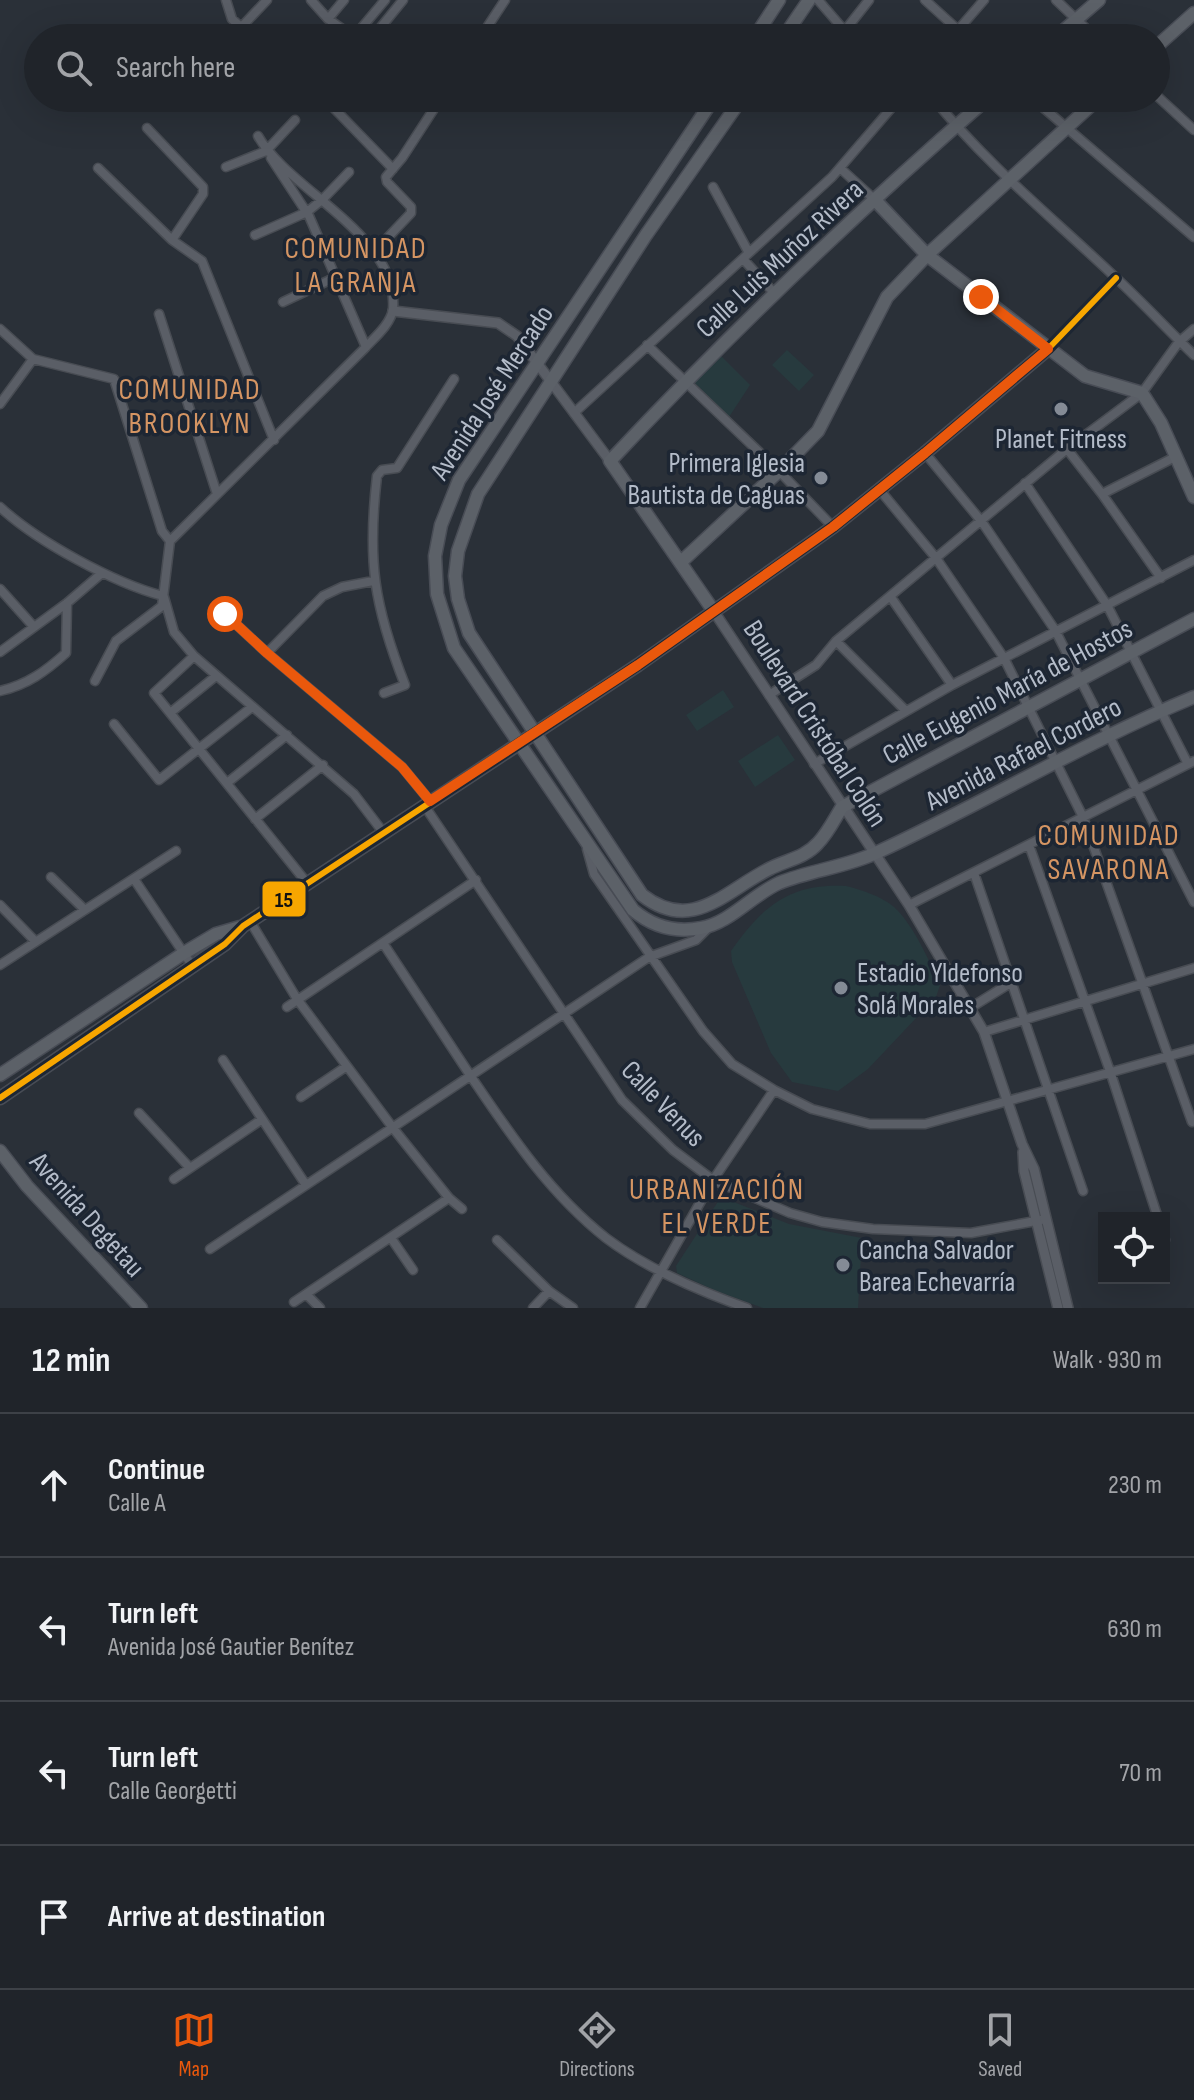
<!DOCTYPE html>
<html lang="en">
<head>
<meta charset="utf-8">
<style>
  :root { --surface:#20242a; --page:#2d3036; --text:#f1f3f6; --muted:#a2a4a8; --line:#3d4147; --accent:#ea580c }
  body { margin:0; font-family:"Sofia Sans Condensed",sans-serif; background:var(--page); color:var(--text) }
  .controls { position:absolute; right:24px; bottom:24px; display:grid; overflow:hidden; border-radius:0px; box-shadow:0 8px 32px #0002 }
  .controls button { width:72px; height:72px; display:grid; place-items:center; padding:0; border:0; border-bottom:2px solid var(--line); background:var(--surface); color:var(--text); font:40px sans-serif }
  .stop { position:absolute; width:24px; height:24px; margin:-18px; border:6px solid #ea580c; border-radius:50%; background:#fff }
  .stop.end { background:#ea580c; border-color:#fff; box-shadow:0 2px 8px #0008 }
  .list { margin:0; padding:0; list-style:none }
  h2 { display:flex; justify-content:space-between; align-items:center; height:104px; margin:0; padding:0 32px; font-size:34px }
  h2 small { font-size:26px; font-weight:400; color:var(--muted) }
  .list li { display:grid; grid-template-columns:52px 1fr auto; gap:24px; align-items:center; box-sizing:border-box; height:144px; padding:0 32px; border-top:2px solid var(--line) }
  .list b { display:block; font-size:30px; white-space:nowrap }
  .list p { margin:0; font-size:26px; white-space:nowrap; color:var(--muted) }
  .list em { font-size:26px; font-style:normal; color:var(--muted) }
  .icon { flex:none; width:44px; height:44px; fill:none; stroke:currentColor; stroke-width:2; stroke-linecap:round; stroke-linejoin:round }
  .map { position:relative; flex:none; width:1194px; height:1308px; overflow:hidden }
  .search { position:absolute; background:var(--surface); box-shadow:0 8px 32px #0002; left:24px; right:24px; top:24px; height:88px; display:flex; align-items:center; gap:20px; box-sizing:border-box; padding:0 28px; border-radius:44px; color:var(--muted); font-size:30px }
  .sheet { height:680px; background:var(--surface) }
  nav { display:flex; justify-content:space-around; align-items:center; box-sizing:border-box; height:112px; border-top:2px solid var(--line); background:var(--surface); font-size:22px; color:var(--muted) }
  nav a { display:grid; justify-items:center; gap:4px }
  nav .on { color:var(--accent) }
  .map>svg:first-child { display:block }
</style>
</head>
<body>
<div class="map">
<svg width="1194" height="1308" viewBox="0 0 1194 1308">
  <rect width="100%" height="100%" fill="#2a3038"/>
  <path fill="#273a3e" d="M787 350 814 375 799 391 772 365Z
    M720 355 750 385 729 417 693 381Z
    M723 690 734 707 697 731 686 715Z
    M778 735 795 760 755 787 738 761Z
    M846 886C862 890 881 896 894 907 913 924 930 962 940 985L936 997 868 1069 838 1091 792 1082 771 1053 732 962 731 951C762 907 789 883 846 886Z
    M721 1197 789 1224 862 1238 858 1308H763L714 1290 677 1273 676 1266Z"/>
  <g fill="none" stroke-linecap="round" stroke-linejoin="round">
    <defs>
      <path id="minor" d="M226 0 232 19 253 38
        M311 0 328 19 354 37
        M818 0 851 38
        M925 0 967 38
        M1056 0 1096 38
        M328 19 344 0
        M231 38 267 0
        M353 38 385 0
        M372 38 403 0
        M480 38 505 0
        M839 38 869 0
        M951 38 984 0
        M1156 95 1194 130
        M324 98 393 169
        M933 98C987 165 1054 219 1116 278 1143 303 1168 330 1194 355
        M1032 98 1194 237
        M147 128 203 187V194L172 240
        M271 158 309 216 366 347
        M226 167 266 151 295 120
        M98 168 172 240 202 261 274 440
        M840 168 875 200
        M713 187 749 253
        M255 235 307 212 323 199 349 172
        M374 252 411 213V207L387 182 386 177 402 158 441 98
        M743 259 776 295
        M283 302 336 277
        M159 314 217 494
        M0 329 33 359 114 379 162 531 170 541
        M647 345 779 471 833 527
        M1048 349 1116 278
        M0 404 33 359
        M574 413 832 177 900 98
        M1067 449 1102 494 1161 578
        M925 453 982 522 1055 630 1194 902
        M1025 483 1107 605 1188 764
        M879 489 936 558 1004 658 1083 817 1192 1122
        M1102 494 1177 456
        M0 507C38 542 114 583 163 596
        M0 589 34 627
        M890 596 952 685
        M164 597 174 632 194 656 354 794 383 832
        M225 614 267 653 402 767 430 801
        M836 641 906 711
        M0 652 67 603 102 573
        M267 653 323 596 342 587 373 581
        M194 656 154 693 307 883
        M95 681 116 641 162 606 170 541 364 349C374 338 391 324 393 309 399 235 288 190 258 136
        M0 691C27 685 46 671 66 653L67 603
        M384 693 405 685C374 606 367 561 377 476L382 470 397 468 454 379
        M769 695 816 665 836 641 1067 449 1142 393 1178 343 1194 329
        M170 713 216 676
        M114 724 159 780 252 707
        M814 764 952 685 1194 560
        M227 783 287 735
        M424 805 622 1100 673 1150 713 1180 790 1213 822 1222 873 1229 971 1233 1041 1220
        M255 819 323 765
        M1029 845 1111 1074 1158 1218
        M587 849 594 874 703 1031 732 1064 774 1090 812 1109 870 1124H925L1194 1049
        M974 873 1083 1191
        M51 877 85 910
        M134 879 193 967
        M0 905 35 941
        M909 905 1194 761
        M250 921 297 999 393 1128 449 1198 462 1209
        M383 943C412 987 441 1031 470 1075 510 1134 549 1193 606 1238 647 1269 699 1291 747 1308
        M0 965 176 851
        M287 1007 476 880
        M970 1008 1012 982
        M984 1032 1194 968
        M223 1060 306 1185
        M301 1097 347 1066
        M139 1113 190 1168
        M174 1179 261 1120
        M1164 1236 1165 1240
        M391 1238 413 1270
        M497 1240 549 1291 573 1308
        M210 1249 649 957 696 940 709 927
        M306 1294 320 1308
        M294 1302 449 1198
        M533 1308 549 1291
        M640 1308 713 1180 774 1090"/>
      <path id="tertiary" d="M393 311 498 323 517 336 610 461
        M713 610 909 905 984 1032 1022 1144 1034 1169 1068 1308
        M1023 1152 1024 1171 1058 1308"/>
      <path id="primary" d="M754 38 779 0
        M783 38 809 0
        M1055 38 1099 0
        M1156 47 1194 13
        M714 98 459 480 441 525 435 556 437 594 454 648 633 910C653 927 675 933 701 928 730 923 752 895 779 883 811 870 847 867 878 852 984 803 1085 742 1194 697
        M742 98 646 235 478 494 458 551 455 576 458 599 469 633 642 895C692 934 725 891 769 869 786 860 805 858 818 843 828 833 835 818 842 807L1194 619
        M875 200 927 255 1085 376 1142 393 1161 423 1194 497
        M681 562 779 471 818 431 887 297 927 255 1099 98
        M713 610 610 461C729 334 857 212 988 98
        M0 1075 184 953 216 934 240 927
        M0 1098 225 944 243 926 638 665 833 527 925 453 1048 349
        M0 1151 27 1186 141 1308"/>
    </defs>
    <use href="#minor" stroke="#484c53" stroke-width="11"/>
    <use href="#tertiary" stroke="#484c53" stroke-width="12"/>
    <use href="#primary" stroke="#484c55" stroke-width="15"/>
    <use href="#minor" stroke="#5a5e66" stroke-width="8"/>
    <use href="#tertiary" stroke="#5a5e66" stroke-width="9"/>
    <use href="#primary" stroke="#5c6168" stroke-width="12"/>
    <defs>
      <path id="bus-1" d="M0 1098 225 944 243 926 638 665 833 527 925 453 1048 349 1116 278"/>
    </defs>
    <use href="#bus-1" stroke="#1d2633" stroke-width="12"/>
    <use href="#bus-1" stroke="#f7a600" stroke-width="6"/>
  </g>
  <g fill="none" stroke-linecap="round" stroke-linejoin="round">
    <path stroke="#ea580c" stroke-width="10" d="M225 614 267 653 402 767 430 801 638 665 833 527 925 453 1048 349 981 297"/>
  </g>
  <g fill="#848b96" stroke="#1d2633" stroke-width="3">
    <circle cx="1061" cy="409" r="8"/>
    <circle cx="821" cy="478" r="8"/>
    <circle cx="841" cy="988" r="8"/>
    <circle cx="843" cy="1265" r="8"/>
  </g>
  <g text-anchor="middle" stroke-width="7" stroke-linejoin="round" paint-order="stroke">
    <g font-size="28" fill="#b4bcc9" stroke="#1d2633">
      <text transform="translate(779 258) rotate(-43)" y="10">Calle Luis Muñoz Rivera</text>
      <text transform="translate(491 392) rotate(-57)" y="10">Avenida José Mercado</text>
      <text transform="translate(1007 691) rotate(-28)" y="10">Calle Eugenio María de Hostos</text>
      <text transform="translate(816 723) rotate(57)" y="10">Boulevard Cristóbal Colón</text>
      <text transform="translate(1023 753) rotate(-27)" y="10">Avenida Rafael Cordero</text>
      <text transform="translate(664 1103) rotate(46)" y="10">Calle Venus</text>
      <text transform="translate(88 1214) rotate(48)" y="10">Avenida Degetau</text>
    </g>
    <g font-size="28" fill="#b4bcc9" stroke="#1d2633" text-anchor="start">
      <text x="1061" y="448" text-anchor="middle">Planet Fitness</text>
      <text x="805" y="472" text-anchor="end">Primera Iglesia<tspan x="805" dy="32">Bautista de Caguas</tspan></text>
      <text x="857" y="982">Estadio Yldefonso<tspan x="857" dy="32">Solá Morales</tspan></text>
      <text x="859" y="1259">Cancha Salvador<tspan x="859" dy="32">Barea Echevarría</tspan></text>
    </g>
    <g font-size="30" letter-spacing="2" fill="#d59563" stroke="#1d2633">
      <text x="356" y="258">COMUNIDAD<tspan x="356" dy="34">LA GRANJA</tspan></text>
      <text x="190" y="399">COMUNIDAD<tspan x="190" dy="34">BROOKLYN</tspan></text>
      <text x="1109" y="845">COMUNIDAD<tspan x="1109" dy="34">SAVARONA</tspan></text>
      <text x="717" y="1199">URBANIZACIÓN<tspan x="717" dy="34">EL VERDE</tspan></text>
    </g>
  </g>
  <rect stroke="#1d2633" stroke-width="3" x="261" y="880" width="46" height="38" rx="8" fill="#f7a600"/>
  <g font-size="22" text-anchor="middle" font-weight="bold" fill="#111">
    <text x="284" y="907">15</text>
  </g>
</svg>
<div class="controls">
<button><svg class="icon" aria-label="locate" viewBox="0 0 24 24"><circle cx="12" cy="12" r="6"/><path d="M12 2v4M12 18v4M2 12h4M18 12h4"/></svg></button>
</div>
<div class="stop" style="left:225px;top:614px"></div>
<div class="stop end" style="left:981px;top:297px"></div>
<div class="search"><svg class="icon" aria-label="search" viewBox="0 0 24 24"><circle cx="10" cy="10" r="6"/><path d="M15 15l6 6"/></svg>Search here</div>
</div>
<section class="sheet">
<h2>12 min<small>Walk · 930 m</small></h2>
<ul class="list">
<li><svg class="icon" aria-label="ahead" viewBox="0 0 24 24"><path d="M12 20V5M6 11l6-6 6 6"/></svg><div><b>Continue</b><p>Calle A</p></div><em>230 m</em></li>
<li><svg class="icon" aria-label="left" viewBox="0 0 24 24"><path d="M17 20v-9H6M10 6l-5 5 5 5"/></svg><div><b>Turn left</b><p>Avenida José Gautier Benítez</p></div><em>630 m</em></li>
<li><svg class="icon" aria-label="left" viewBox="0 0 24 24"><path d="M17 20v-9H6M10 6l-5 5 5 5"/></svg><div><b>Turn left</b><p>Calle Georgetti</p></div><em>70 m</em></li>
<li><svg class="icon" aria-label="arrive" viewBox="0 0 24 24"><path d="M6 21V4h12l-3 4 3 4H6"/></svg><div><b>Arrive at destination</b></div></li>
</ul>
</section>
<nav>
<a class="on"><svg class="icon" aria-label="map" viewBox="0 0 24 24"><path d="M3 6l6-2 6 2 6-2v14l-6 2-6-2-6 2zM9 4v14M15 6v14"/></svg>Map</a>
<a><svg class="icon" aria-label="directions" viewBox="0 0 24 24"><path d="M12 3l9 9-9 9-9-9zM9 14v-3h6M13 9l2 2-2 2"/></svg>Directions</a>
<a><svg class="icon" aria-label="saved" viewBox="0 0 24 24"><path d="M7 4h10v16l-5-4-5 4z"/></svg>Saved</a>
</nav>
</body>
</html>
